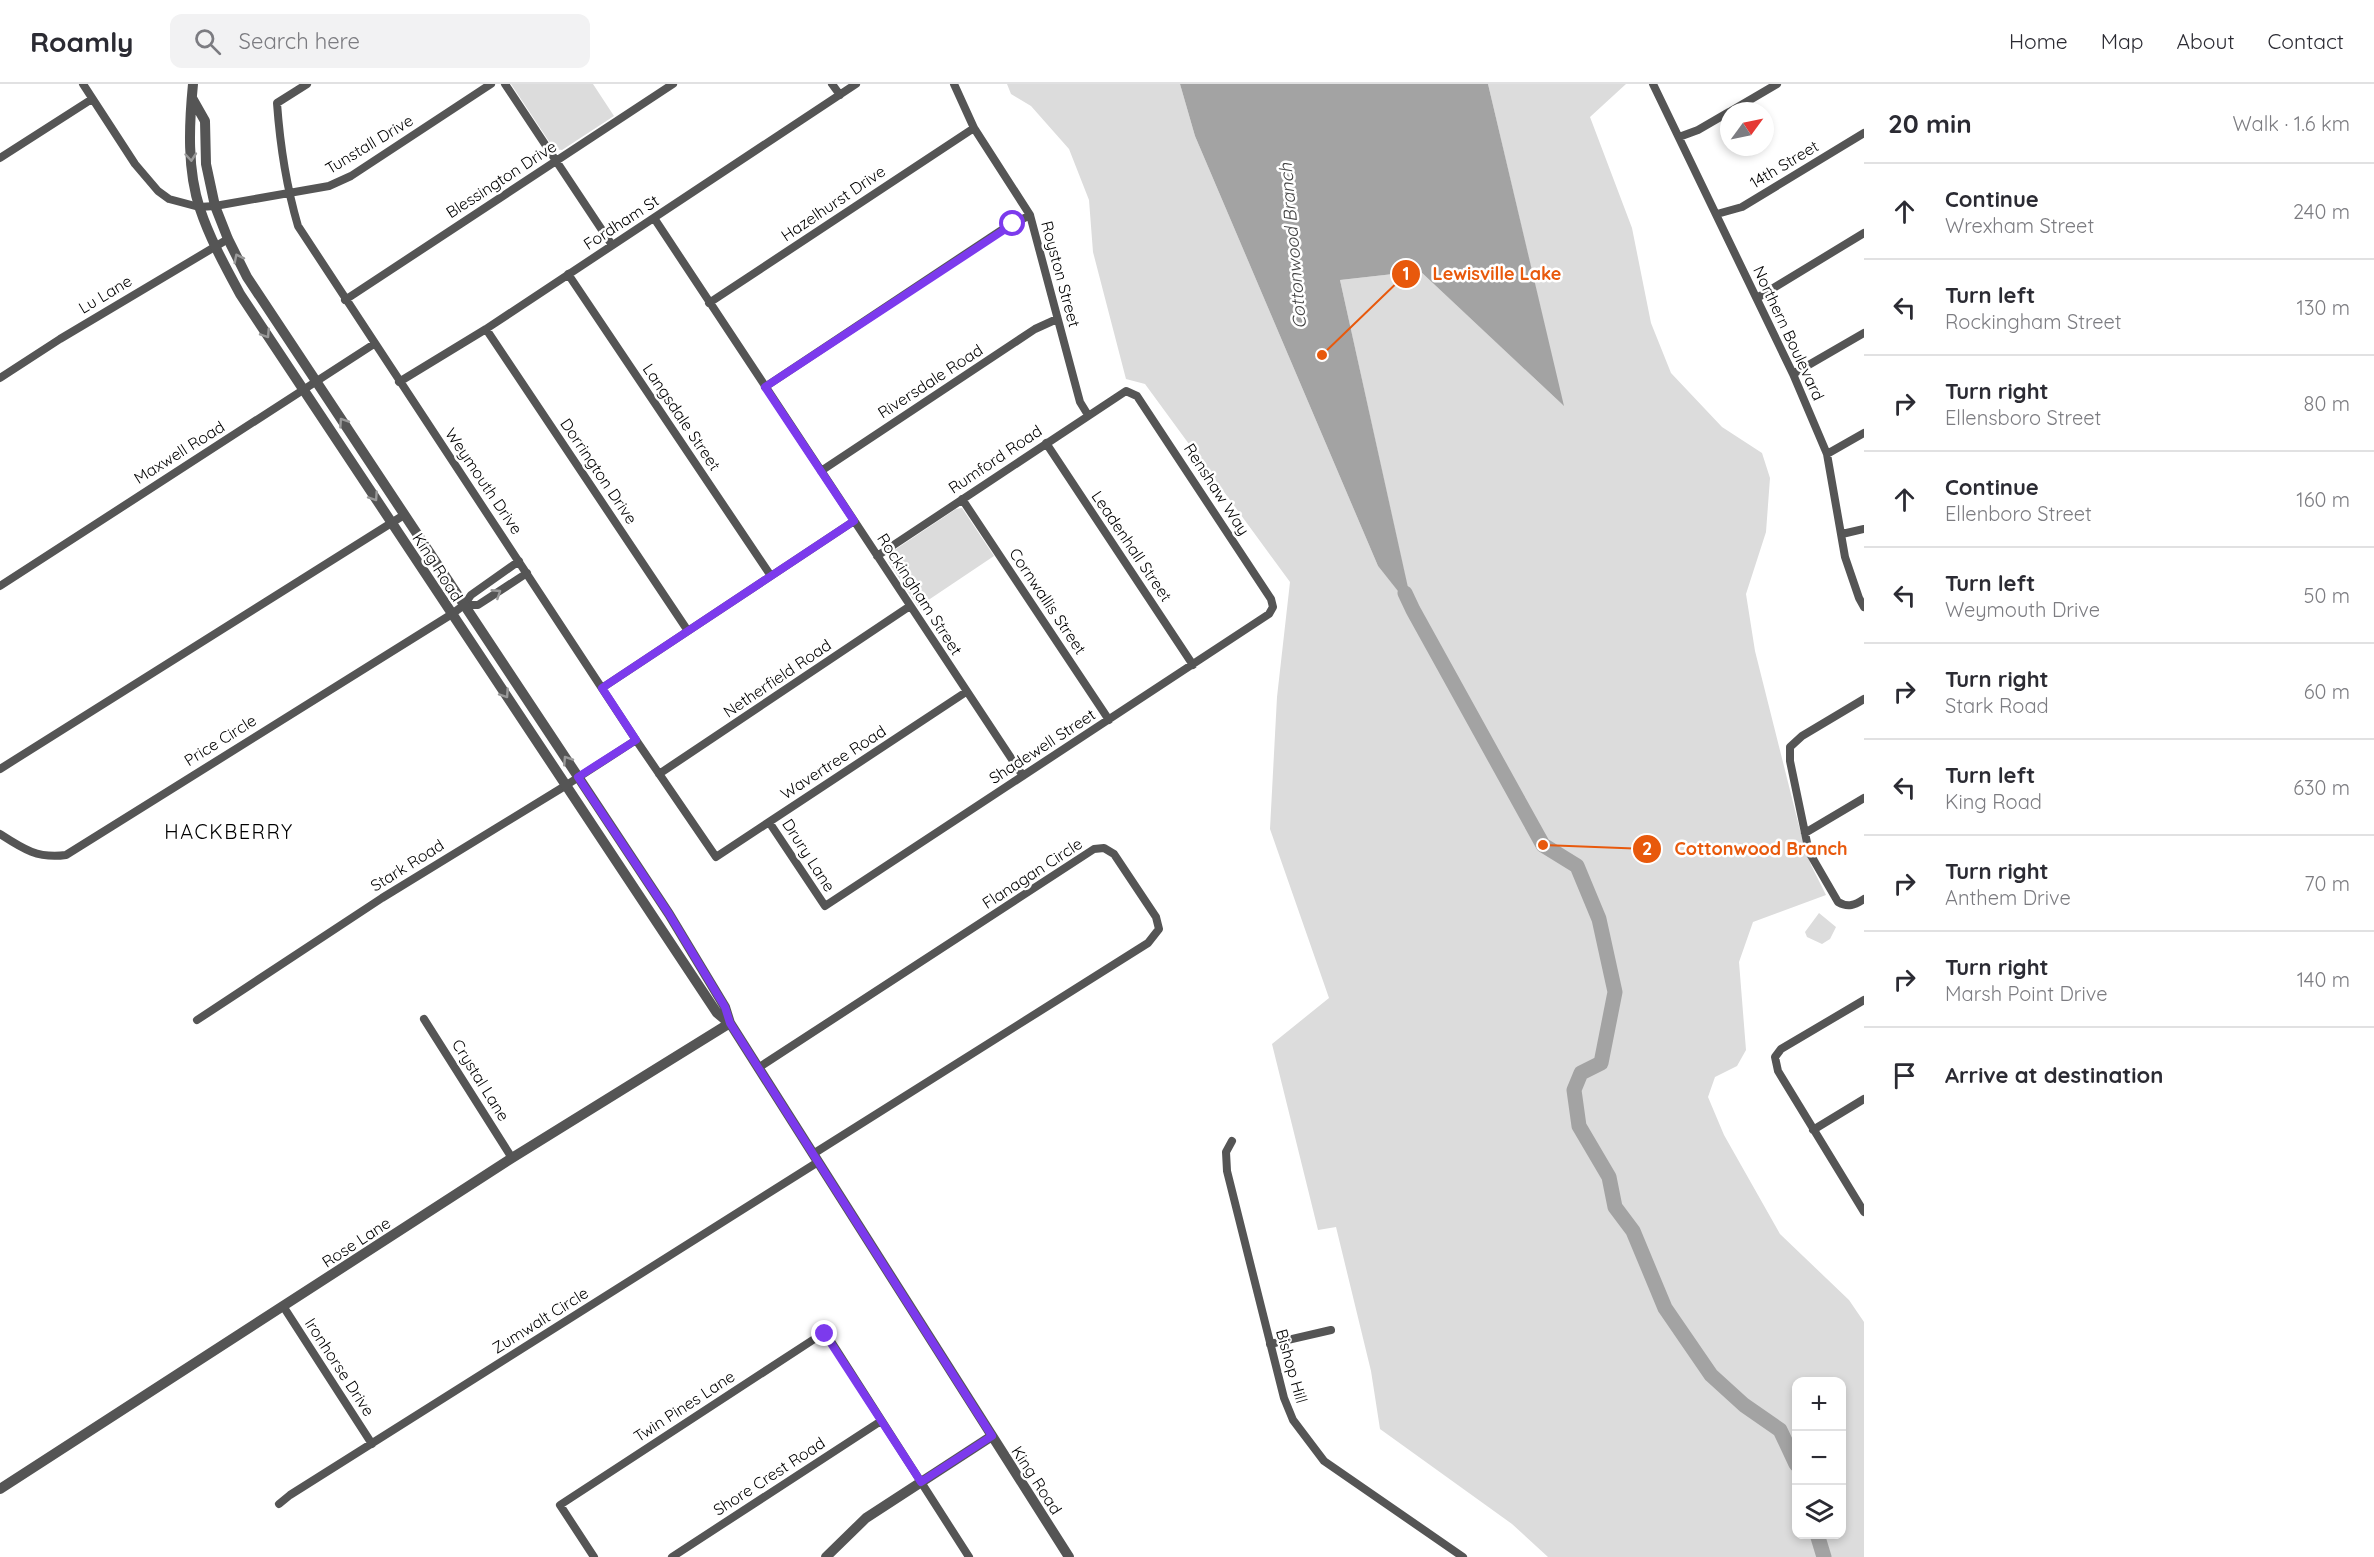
<!DOCTYPE html>
<html lang="en">
<head>
<meta charset="utf-8">
<style>
  :root { --surface:#fff; --page:#f2f2f3; --text:#2b2b33; --muted:#7c7c81; --line:#e1e1e2 }
  body { margin:0; font-family:Quicksand,sans-serif; background:var(--page); color:var(--text) }
  .controls { position:absolute; right:18px; bottom:18px; display:grid; overflow:hidden; border-radius:12px; box-shadow:0 3px 9px #0003 }
  .controls button { width:54px; height:54px; display:grid; place-items:center; padding:0; border:0; border-bottom:2px solid var(--line); background:var(--surface); color:var(--text); font:30px sans-serif }
  .compass { position:absolute; left:1720px; top:18px; width:54px; height:54px; border-radius:50%; background:var(--surface); box-shadow:0 3px 9px #0003; rotate:57deg }
  .stop { position:absolute; width:18px; height:18px; margin:-14px; border:4px solid #7c3aed; border-radius:50%; background:#fff }
  .stop.end { background:#7c3aed; border-color:#fff; box-shadow:0 2px 6px #0008 }
  .list { margin:0; padding:0; list-style:none }
  h2 { display:flex; justify-content:space-between; align-items:center; height:78px; margin:0; padding:0 24px; font-size:26px }
  h2 small { font-size:20px; font-weight:400; color:var(--muted) }
  .list li { display:grid; grid-template-columns:39px 1fr auto; gap:18px; align-items:center; box-sizing:border-box; height:96px; padding:0 24px; border-top:2px solid var(--line) }
  .list b { display:block; font-size:22px; white-space:nowrap }
  .list p { margin:0; font-size:20px; white-space:nowrap; color:var(--muted) }
  .list em { font-size:20px; font-style:normal; color:var(--muted) }
  .icon { flex:none; width:33px; height:33px; fill:none; stroke:currentColor; stroke-width:2; stroke-linecap:round; stroke-linejoin:round }
  .map { position:relative; flex:none; width:1864px; height:1473px; overflow:hidden }
  header { display:flex; align-items:center; gap:36px; box-sizing:border-box; height:84px; padding:0 30px; background:var(--surface); border-bottom:2px solid var(--line) }
  header strong { font-size:28px }
  nav { display:flex; gap:33px; margin-inline-start:auto; font-size:21px }
  .search { width:420px; height:54px; background:var(--page); display:flex; align-items:center; gap:15px; box-sizing:border-box; padding:0 21px; border-radius:12px; color:var(--muted); font-size:22px }
  main { display:flex }
  aside { flex:1; background:var(--surface) }
  .map>svg:first-child { display:block }
</style>
</head>
<body>
<header>
<strong>Roamly</strong>
<div class="search"><svg class="icon" aria-label="search" viewBox="0 0 24 24"><circle cx="10" cy="10" r="6"/><path d="M15 15l6 6"/></svg>Search here</div>
<nav><a>Home</a><a>Map</a><a>About</a><a>Contact</a></nav>
</header>
<main>
<div class="map">
<svg width="1864" height="1473" viewBox="0 0 1864 1473">
  <rect width="100%" height="100%" fill="#fff"/>
  <path fill="#dcdcdc" fill-rule="evenodd" d="M511 0H593L614 32 562 66 554 65Z
    M1007 0H1180L1195 52 1378 482 1412 524 1340 196 1420 187 1563 321 1488 0H1626L1590 33 1632 144 1651 239 1671 289 1722 343 1762 369 1770 394 1766 448 1746 510 1755 567 1800 746 1811 781 1826 811 1753 838 1739 878 1746 966 1737 982 1715 993 1708 1013 1724 1051 1780 1150 1849 1216 1864 1238V1473H1548L1512 1440 1380 1345 1371 1287 1336 1143 1318 1146 1272 960 1329 914 1270 745 1277 613 1290 498 1145 300 1126 295 1093 168 1089 116 1069 65 1031 22 1011 10ZM1796 1298H1842V1450H1796Z
    M962 424 994 472 918 523 888 477 887 471 956 425Z
    M1819 829 1836 843 1830 855 1822 860 1807 853 1805 848Z"/>
  <path fill="#a3a3a3" d="M1180 0H1488L1564 322 1420 187 1340 196 1413 526 1378 482 1195 52Z"/>
  <g fill="none" stroke-linecap="round" stroke-linejoin="round">
    <path stroke="#a3a3a3" stroke-width="15" d="M1405 509 1413 526 1543 761 1577 782 1599 835 1615 908 1601 979 1581 989 1574 1006 1579 1042 1609 1093 1615 1123 1633 1147 1665 1224 1711 1291 1744 1321 1780 1346 1796 1380
      M1817 1450 1824 1473"/>
    <path stroke="#555" stroke-width="8" d="M83 0 135 80 158 107 169 115 199 123 215 122 329 102 351 92 491 0
      M307 0 277 19C280 61 286 101 298 142L636 656 716 773 966 608
      M505 0 612 161
      M832 0 840 11
      M954 0 974 44 1030 131 1080 318 1088 331
      M1653 0 1793 290 1827 370 1845 473 1859 514 1864 523
      M1731 27 1777 0
      M1679 53 1698 46 1729 28
      M0 74 92 15
      M1717 130 1742 123 1864 49
      M654 134 1023 692
      M568 190 771 492
      M1757 214 1864 149
      M345 216 673 0
      M709 219 974 44
      M486 245 688 547
      M1793 290 1864 249
      M0 294 60 255 228 155
      M399 298 486 245 856 0
      M765 303 1000 147 1030 131
      M1046 359 1193 581
      M1827 370 1864 349
      M821 387 1035 245 1057 235
      M962 415 1109 636
      M1842 450 1864 445
      M0 502 374 260
      M464 521H478L527 489
      M602 604 854 437
      M1864 615 1802 652 1790 663V677L1809 768 1838 818C1848 824 1855 821 1864 815
      M0 685 404 431
      M659 690 910 522
      M769 738 825 822 1269 530 1273 523 1271 515 1137 312 1126 307 877 472
      M1805 749 1864 714
      M0 750C23 765 38 775 66 771L452 530 464 521 471 511 519 477
      M1864 916 1781 965 1775 973 1778 987 1864 1128
      M424 935 512 1074
      M197 936 382 814 565 702 636 656
      M758 984 1094 765 1104 764 1114 770 1156 833 1159 845 1148 859 813 1070
      M1813 1046 1864 1015
      M1232 1057 1226 1068 1227 1087 1284 1314 1293 1336 1324 1377 1463 1473
      M283 1222 372 1360
      M1270 1260 1331 1246
      M279 1420 290 1411 818 1078
      M594 1473 560 1421 825 1248 969 1473
      M672 1473 881 1337"/>
    <path stroke="#555" stroke-width="10" d="M193 0C189 41 187 86 200 125 210 155 225 182 240 210L717 929 729 939
      M192 14 205 37 206 80 215 122 228 155 247 193 669 830 725 923 730 939 1069 1473
      M0 1405 512 1074 730 939
      M826 1473 866 1434 992 1352"/>
  </g>
  <defs><path id="oneway-chevron" d="M-2-3.5L2.5 0L-2 3.5" fill="none" stroke-width="1.6" stroke-linecap="round" stroke-linejoin="round" transform="scale(1.5)"/></defs>
  <g stroke="#999">
    <use href="#oneway-chevron" transform="translate(191 73) rotate(85)"/>
    <use href="#oneway-chevron" transform="translate(238 174) rotate(-117)"/>
    <use href="#oneway-chevron" transform="translate(266 250) rotate(57)"/>
    <use href="#oneway-chevron" transform="translate(343 338) rotate(-124)"/>
    <use href="#oneway-chevron" transform="translate(374 413) rotate(56)"/>
    <use href="#oneway-chevron" transform="translate(497 509) rotate(-33)"/>
    <use href="#oneway-chevron" transform="translate(505 610) rotate(56)"/>
    <use href="#oneway-chevron" transform="translate(567 676) rotate(-123)"/>
  </g>
  <g fill="none" stroke-linecap="round" stroke-linejoin="round">
    <path stroke="#7c3aed" stroke-width="8" d="M825 1250 921 1398 992 1352 730 939 725 923 669 830 578 693 636 656 602 604 854 437 765 303 1013 140"/>
  </g>
  <g text-anchor="middle" stroke-width="5" stroke-linejoin="round" paint-order="stroke">
    <g font-size="16" fill="#000" stroke="#fff">
      <text transform="translate(369 60) rotate(-31)" y="6">Tunstall Drive</text>
      <text transform="translate(1784 80) rotate(-31)" y="6">14th Street</text>
      <text transform="translate(501 95) rotate(-33)" y="6">Blessington Drive</text>
      <text transform="translate(833 119) rotate(-34)" y="6">Hazelhurst Drive</text>
      <text transform="translate(621 138) rotate(-33)" y="6">Fordham St</text>
      <text transform="translate(1061 190) rotate(75)" y="6">Royston Street</text>
      <text transform="translate(105 210) rotate(-31)" y="6">Lu Lane</text>
      <text transform="translate(1789 249) rotate(65)" y="6">Northern Boulevard</text>
      <text transform="translate(930 297) rotate(-33)" y="6">Riversdale Road</text>
      <text transform="translate(682 333) rotate(56)" y="6">Langsdale Street</text>
      <text transform="translate(179 368) rotate(-32)" y="6">Maxwell Road</text>
      <text transform="translate(995 375) rotate(-34)" y="6">Rumford Road</text>
      <text transform="translate(599 387) rotate(56)" y="6">Dorrington Drive</text>
      <text transform="translate(484 397) rotate(56)" y="6">Weymouth Drive</text>
      <text transform="translate(1217 405) rotate(57)" y="6">Renshaw Way</text>
      <text transform="translate(1132 462) rotate(56)" y="6">Leadenhall Street</text>
      <text transform="translate(438 483) rotate(57)" y="6">King Road</text>
      <text transform="translate(920 510) rotate(57)" y="6">Rockingham Street</text>
      <text transform="translate(1048 517) rotate(56)" y="6">Cornwallis Street</text>
      <text transform="translate(777 594) rotate(-34)" y="6">Netherfield Road</text>
      <text transform="translate(220 656) rotate(-32)" y="6">Price Circle</text>
      <text transform="translate(1042 662) rotate(-33)" y="6">Shadewell Street</text>
      <text transform="translate(833 678) rotate(-33)" y="6">Wavertree Road</text>
      <text transform="translate(809 771) rotate(57)" y="6">Drury Lane</text>
      <text transform="translate(407 781) rotate(-32)" y="6">Stark Road</text>
      <text transform="translate(1032 789) rotate(-33)" y="6">Flanagan Circle</text>
      <text transform="translate(481 996) rotate(58)" y="6">Crystal Lane</text>
      <text transform="translate(356 1158) rotate(-33)" y="6">Rose Lane</text>
      <text transform="translate(540 1236) rotate(-32)" y="6">Zumwalt Circle</text>
      <text transform="translate(1292 1282) rotate(74)" y="6">Bishop Hill</text>
      <text transform="translate(340 1283) rotate(57)" y="6">Ironhorse Drive</text>
      <text transform="translate(684 1322) rotate(-33)" y="6">Twin Pines Lane</text>
      <text transform="translate(769 1392) rotate(-33)" y="6">Shore Crest Road</text>
      <text transform="translate(1037 1396) rotate(57)" y="6">King Road</text>
    </g>
    <g font-size="18" font-style="italic" fill="#444" stroke="#fff">
      <text transform="translate(1293 162) rotate(-95)" y="6">Cottonwood Branch</text>
    </g>
    <g font-size="20" letter-spacing="1.5" fill="#000" stroke="#fff">
      <text x="229" y="755">HACKBERRY</text>
    </g>
  </g>
  <path fill="none" stroke="#e8590c" stroke-width="2" d="M1322 271L1406 190M1543 761L1647 765"/>
  <g fill="#e8590c" stroke="#fff" stroke-width="2">
    <circle cx="1322" cy="271" r="6"/>
    <circle cx="1543" cy="761" r="6"/>
    <circle cx="1406" cy="190" r="15"/>
    <circle cx="1647" cy="765" r="15"/>
  </g>
  <g font-size="18" text-anchor="middle" font-weight="bold" fill="#fff">
    <text x="1406" y="196">1</text>
    <text x="1647" y="771">2</text>
  </g>
  <g font-size="18" text-anchor="middle" font-weight="bold" fill="#e8590c" stroke="#fff" stroke-width="5" stroke-linejoin="round" paint-order="stroke">
    <text x="1497" y="196">Lewisville Lake</text>
    <text x="1761" y="771">Cottonwood Branch</text>
  </g>
</svg>
<div class="controls">
<button>+</button>
<button>−</button>
<button><svg class="icon" aria-label="layers" viewBox="0 0 24 24"><path d="M12 4l9 5-9 5-9-5zM3 14l9 5 9-5"/></svg></button>
</div>
<svg class="compass" viewBox="-18 -18 36 36"><path d="M0-13l5 13h-10z" fill="#e53935"/><path d="M0 13l5-13h-10z" fill="#7c7c81"/></svg>
<div class="stop" style="left:1013px;top:140px"></div>
<div class="stop end" style="left:825px;top:1250px"></div>
</div>
<aside>
<h2>20 min<small>Walk · 1.6 km</small></h2>
<ul class="list">
<li><svg class="icon" aria-label="ahead" viewBox="0 0 24 24"><path d="M12 20V5M6 11l6-6 6 6"/></svg><div><b>Continue</b><p>Wrexham Street</p></div><em>240 m</em></li>
<li><svg class="icon" aria-label="left" viewBox="0 0 24 24"><path d="M17 20v-9H6M10 6l-5 5 5 5"/></svg><div><b>Turn left</b><p>Rockingham Street</p></div><em>130 m</em></li>
<li><svg class="icon" aria-label="right" viewBox="0 0 24 24"><path d="M7 20v-9h11M14 6l5 5-5 5"/></svg><div><b>Turn right</b><p>Ellensboro Street</p></div><em>80 m</em></li>
<li><svg class="icon" aria-label="ahead" viewBox="0 0 24 24"><path d="M12 20V5M6 11l6-6 6 6"/></svg><div><b>Continue</b><p>Ellenboro Street</p></div><em>160 m</em></li>
<li><svg class="icon" aria-label="left" viewBox="0 0 24 24"><path d="M17 20v-9H6M10 6l-5 5 5 5"/></svg><div><b>Turn left</b><p>Weymouth Drive</p></div><em>50 m</em></li>
<li><svg class="icon" aria-label="right" viewBox="0 0 24 24"><path d="M7 20v-9h11M14 6l5 5-5 5"/></svg><div><b>Turn right</b><p>Stark Road</p></div><em>60 m</em></li>
<li><svg class="icon" aria-label="left" viewBox="0 0 24 24"><path d="M17 20v-9H6M10 6l-5 5 5 5"/></svg><div><b>Turn left</b><p>King Road</p></div><em>630 m</em></li>
<li><svg class="icon" aria-label="right" viewBox="0 0 24 24"><path d="M7 20v-9h11M14 6l5 5-5 5"/></svg><div><b>Turn right</b><p>Anthem Drive</p></div><em>70 m</em></li>
<li><svg class="icon" aria-label="right" viewBox="0 0 24 24"><path d="M7 20v-9h11M14 6l5 5-5 5"/></svg><div><b>Turn right</b><p>Marsh Point Drive</p></div><em>140 m</em></li>
<li><svg class="icon" aria-label="arrive" viewBox="0 0 24 24"><path d="M6 21V4h12l-3 4 3 4H6"/></svg><div><b>Arrive at destination</b></div></li>
</ul>
</aside>
</main>
</body>
</html>
